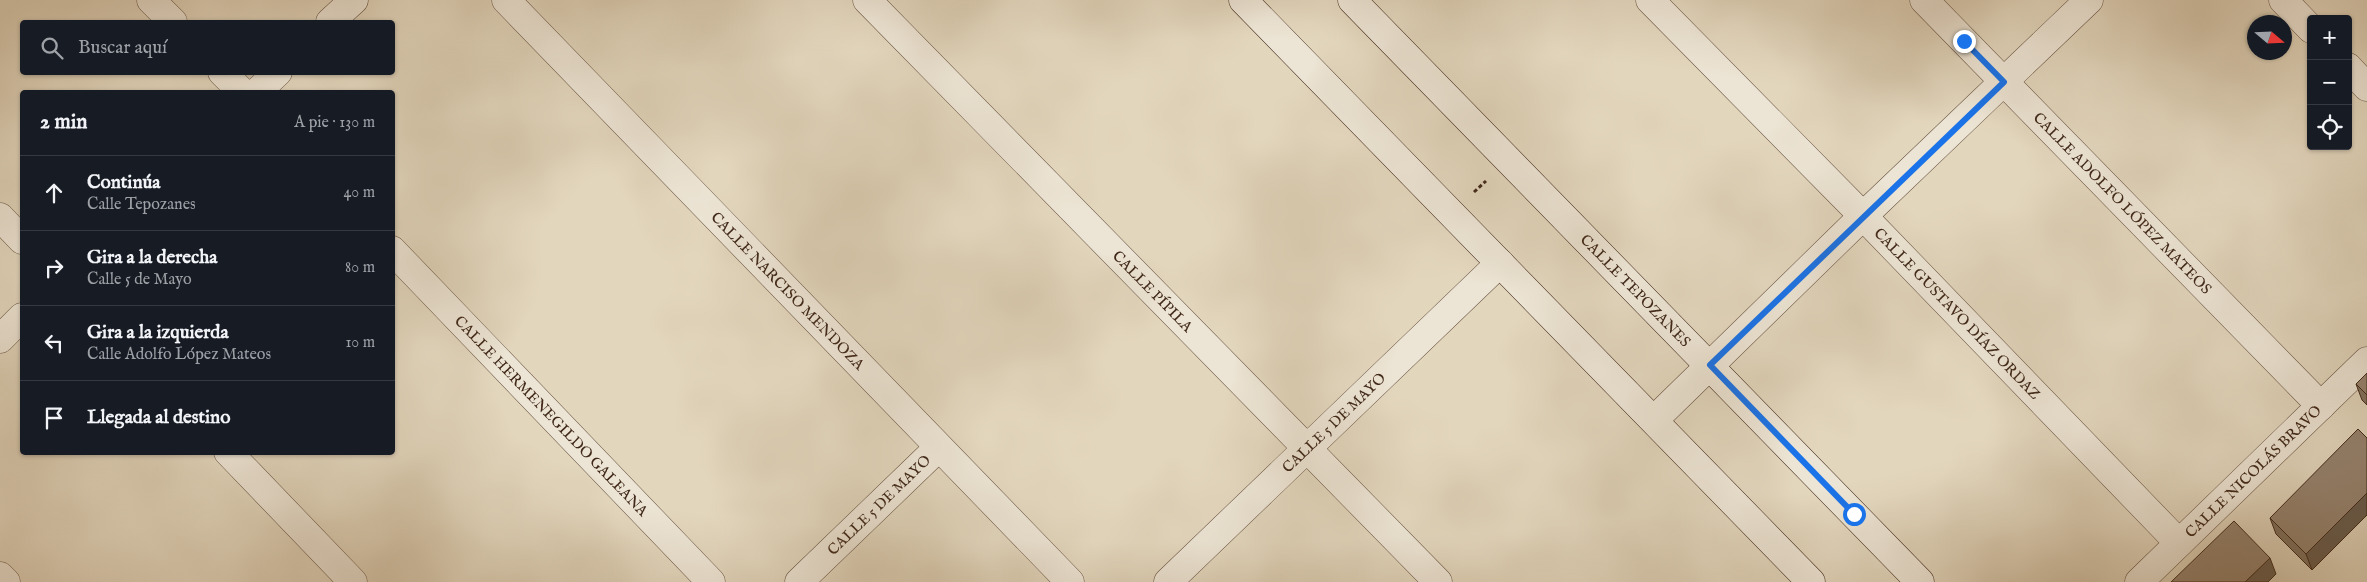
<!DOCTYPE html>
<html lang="es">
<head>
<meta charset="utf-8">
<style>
  :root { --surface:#171b24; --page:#242831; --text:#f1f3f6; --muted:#9ea1a6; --line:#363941 }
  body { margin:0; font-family:"IM FELL English",serif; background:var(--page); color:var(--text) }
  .controls { position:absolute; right:15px; top:15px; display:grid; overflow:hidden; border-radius:5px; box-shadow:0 1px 4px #0004 }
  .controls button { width:45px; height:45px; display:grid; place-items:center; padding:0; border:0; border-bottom:1px solid var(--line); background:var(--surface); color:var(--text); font:25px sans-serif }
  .compass { position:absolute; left:2247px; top:15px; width:45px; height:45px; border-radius:50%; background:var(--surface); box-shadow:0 1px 4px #0004; rotate:109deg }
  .stop { position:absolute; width:15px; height:15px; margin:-11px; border:4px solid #1a73e8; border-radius:50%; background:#fff }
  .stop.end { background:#1a73e8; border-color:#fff; box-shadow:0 1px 5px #0008 }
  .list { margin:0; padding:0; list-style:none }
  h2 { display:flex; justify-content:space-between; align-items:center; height:65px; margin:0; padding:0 20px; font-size:21px }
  h2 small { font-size:16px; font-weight:400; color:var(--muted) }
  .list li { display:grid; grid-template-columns:32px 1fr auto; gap:15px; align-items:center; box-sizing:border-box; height:75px; padding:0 20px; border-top:1px solid var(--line) }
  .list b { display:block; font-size:19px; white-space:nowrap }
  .list p { margin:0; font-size:16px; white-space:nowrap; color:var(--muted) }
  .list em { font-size:16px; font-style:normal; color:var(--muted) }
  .icon { flex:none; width:28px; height:28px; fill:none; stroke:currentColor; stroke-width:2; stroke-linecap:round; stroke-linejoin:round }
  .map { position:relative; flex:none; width:2367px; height:582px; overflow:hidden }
  .search { position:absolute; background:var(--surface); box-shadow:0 1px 4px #0004; left:20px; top:20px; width:375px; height:55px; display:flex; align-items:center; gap:12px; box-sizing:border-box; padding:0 18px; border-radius:5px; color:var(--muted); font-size:19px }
  .panel { position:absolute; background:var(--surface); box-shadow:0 1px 4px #0004; left:20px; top:90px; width:375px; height:365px; border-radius:5px }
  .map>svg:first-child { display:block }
</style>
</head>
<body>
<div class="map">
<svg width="2367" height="582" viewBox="0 0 2367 582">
  <rect width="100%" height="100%" fill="#e2d6bd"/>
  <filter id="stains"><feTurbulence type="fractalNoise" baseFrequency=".004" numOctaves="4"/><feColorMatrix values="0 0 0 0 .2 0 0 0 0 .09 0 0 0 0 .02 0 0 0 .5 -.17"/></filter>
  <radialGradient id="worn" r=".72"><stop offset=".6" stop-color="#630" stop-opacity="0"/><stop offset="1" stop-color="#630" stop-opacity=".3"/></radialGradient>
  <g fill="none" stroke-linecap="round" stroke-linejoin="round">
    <defs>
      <g id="street">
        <path d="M151 0 173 22"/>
        <path id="s1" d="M506 0 1070 582"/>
        <path id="s2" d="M867 0 1438 582"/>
        <path id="s3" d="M1650 0 1863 216 2179 543"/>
        <path id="s4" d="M1924 0 2321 406"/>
        <path d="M2283 0 2311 29"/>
        <path d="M330 22 354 0"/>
        <path d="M2348 67 2367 87"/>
        <path d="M222 72 242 92"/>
        <path d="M257 92 278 72"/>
        <path d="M0 217 22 240"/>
        <path id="s5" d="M392 250 711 582"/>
        <path d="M0 339 22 317"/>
        <path d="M1654 420 1863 216 2089 0"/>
        <path d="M228 452 353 582"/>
        <path d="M0 576 6 582"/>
        <path id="s6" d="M799 582 938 448"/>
        <path id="s7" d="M1168 582 1500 263"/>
        <path id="s8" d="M2139 582 2367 361"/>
      </g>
      <g id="secondary">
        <path d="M1243 0 1811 582"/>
        <path id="s9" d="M1352 0 1920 582"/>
      </g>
    </defs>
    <use href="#street" stroke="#695443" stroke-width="29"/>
    <use href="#secondary" stroke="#41291a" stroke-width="29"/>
    <path stroke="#41291a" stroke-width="3" stroke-dasharray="4 2.5" stroke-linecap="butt" d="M1474 192 1486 181"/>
    <use href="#street" stroke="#ece4d4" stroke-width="28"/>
    <use href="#secondary" stroke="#ece4d4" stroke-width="28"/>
  </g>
  <path fill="#80715f" stroke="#41291a" d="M2356 384 2367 395V405L2362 400Z
    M2367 438 2312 570 2276 534 2270 518Z"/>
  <path fill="#685c4e" stroke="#41291a" d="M2367 493V515L2312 570 2306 554Z
    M2270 558 2276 574 2268 582H2245Z"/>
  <path fill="#95836f" stroke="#41291a" d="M2367 373V395L2356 384Z
    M2358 429 2367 438V493L2306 554 2270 518Z
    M2234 521 2270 558 2245 582H2171Z"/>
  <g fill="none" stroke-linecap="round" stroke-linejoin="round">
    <path stroke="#1a73e8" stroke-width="6" d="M1854 514 1710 365 2004 82 1964 41"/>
  </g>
  <g text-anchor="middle" stroke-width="4.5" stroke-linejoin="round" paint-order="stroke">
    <g font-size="15" fill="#41291a" stroke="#ece4d4">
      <text dy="5" stroke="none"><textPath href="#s4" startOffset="284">CALLE ADOLFO LÓPEZ MATEOS</textPath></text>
      <text dy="5" stroke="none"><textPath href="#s9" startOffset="406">CALLE TEPOZANES</textPath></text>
      <text dy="5" stroke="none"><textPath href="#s2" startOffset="408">CALLE PÍPILA</textPath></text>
      <text dy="5" stroke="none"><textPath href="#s1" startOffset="405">CALLE NARCISO MENDOZA</textPath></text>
      <text dy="5" stroke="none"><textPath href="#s3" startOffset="439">CALLE GUSTAVO DÍAZ ORDAZ</textPath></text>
      <text dy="5" stroke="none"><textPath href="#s5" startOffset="230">CALLE HERMENEGILDO GALEANA</textPath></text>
      <text dy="5" stroke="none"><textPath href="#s7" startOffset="230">CALLE 5 DE MAYO</textPath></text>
      <text dy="5" stroke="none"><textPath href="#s8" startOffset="159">CALLE NICOLÁS BRAVO</textPath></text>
      <text dy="5" stroke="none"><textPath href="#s6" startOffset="111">CALLE 5 DE MAYO</textPath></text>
    </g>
  </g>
  <rect width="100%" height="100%" filter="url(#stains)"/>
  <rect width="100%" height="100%" fill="url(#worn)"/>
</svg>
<div class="controls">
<button>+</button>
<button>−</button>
<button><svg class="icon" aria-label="locate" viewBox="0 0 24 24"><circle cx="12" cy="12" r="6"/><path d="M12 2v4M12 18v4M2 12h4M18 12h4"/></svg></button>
</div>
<svg class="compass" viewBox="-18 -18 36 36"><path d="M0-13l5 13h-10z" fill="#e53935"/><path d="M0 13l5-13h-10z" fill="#9ea1a6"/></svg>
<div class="stop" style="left:1854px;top:514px"></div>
<div class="stop end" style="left:1964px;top:41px"></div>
<div class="search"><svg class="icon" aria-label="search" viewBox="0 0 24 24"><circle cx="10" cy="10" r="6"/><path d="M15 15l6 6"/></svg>Buscar aquí</div>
<section class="panel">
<h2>2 min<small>A pie · 130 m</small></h2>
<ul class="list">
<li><svg class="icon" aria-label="ahead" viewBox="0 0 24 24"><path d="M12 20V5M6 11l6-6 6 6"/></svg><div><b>Continúa</b><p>Calle Tepozanes</p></div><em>40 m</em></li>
<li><svg class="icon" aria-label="right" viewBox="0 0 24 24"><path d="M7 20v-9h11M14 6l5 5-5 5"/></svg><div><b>Gira a la derecha</b><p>Calle 5 de Mayo</p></div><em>80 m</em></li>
<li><svg class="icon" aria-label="left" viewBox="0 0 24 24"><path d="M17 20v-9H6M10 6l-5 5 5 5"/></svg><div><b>Gira a la izquierda</b><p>Calle Adolfo López Mateos</p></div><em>10 m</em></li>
<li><svg class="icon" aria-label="arrive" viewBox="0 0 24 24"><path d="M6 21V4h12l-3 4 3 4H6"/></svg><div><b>Llegada al destino</b></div></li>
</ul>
</section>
</div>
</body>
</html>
